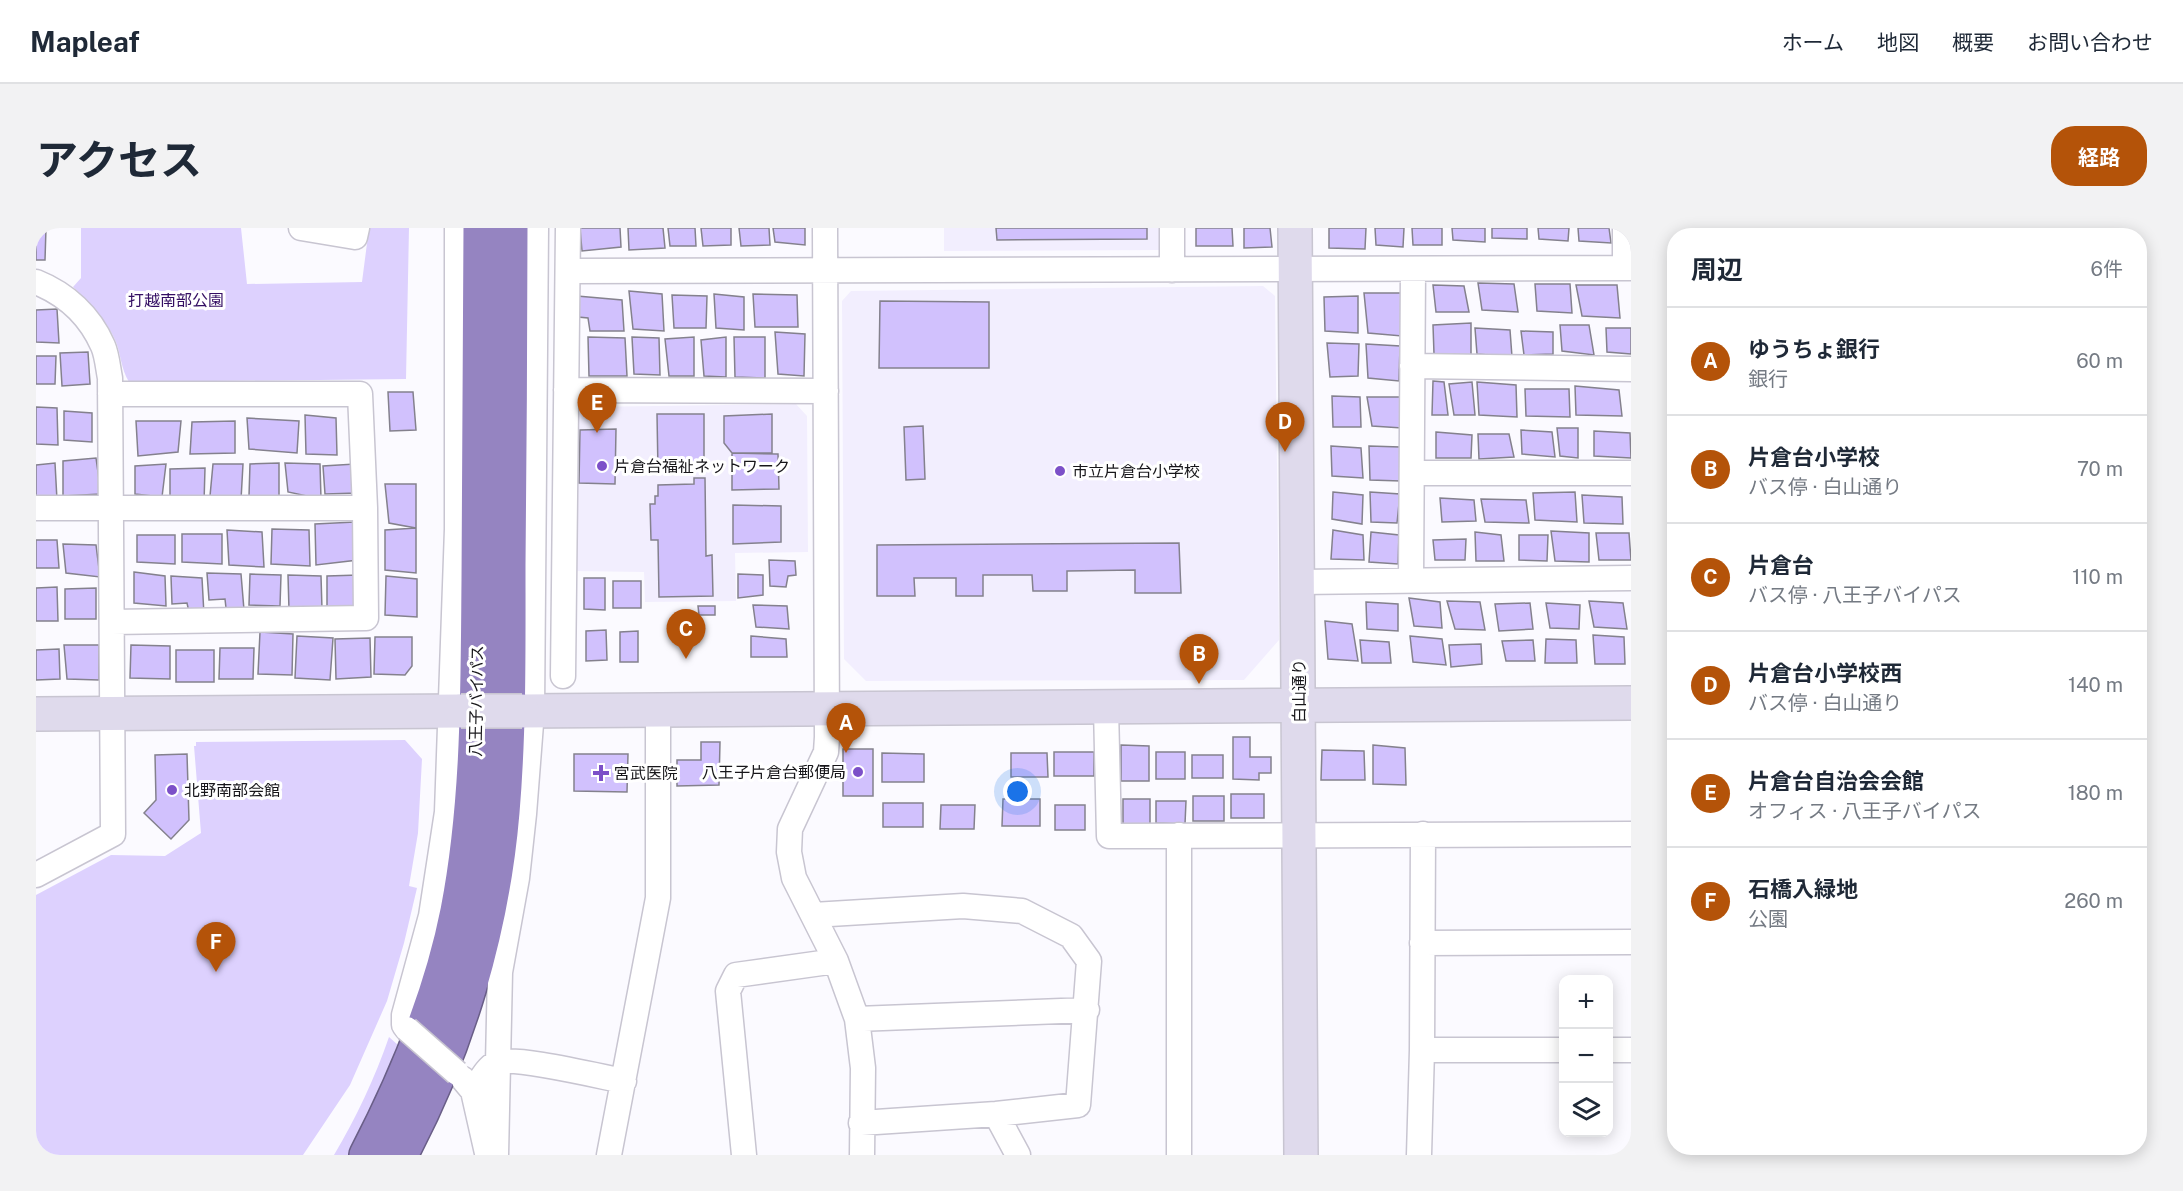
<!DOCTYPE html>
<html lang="ja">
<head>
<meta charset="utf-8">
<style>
  :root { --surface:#fff; --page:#f2f2f3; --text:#1f2937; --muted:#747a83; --line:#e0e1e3; --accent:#b45309 }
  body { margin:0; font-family:"Public Sans","Noto Sans JP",sans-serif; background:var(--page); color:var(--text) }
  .controls { position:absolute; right:18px; bottom:18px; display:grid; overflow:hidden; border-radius:12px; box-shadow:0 3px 15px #0003 }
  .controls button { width:54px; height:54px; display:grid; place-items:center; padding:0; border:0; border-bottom:2px solid var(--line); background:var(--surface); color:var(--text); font:30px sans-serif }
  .you { position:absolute; left:982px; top:564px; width:21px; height:21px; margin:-15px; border:4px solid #fff; border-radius:50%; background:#1a73e8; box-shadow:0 0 0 9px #1a73e833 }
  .badge { display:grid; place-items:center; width:39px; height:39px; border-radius:50%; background:var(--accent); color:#fff; font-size:20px; font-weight:700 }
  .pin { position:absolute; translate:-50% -50px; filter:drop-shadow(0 2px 3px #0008) }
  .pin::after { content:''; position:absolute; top:32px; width:21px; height:18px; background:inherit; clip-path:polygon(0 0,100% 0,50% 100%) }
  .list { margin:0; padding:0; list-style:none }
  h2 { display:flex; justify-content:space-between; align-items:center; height:78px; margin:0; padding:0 24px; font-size:26px }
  h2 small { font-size:20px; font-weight:400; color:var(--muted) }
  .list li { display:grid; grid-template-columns:39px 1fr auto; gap:18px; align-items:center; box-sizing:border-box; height:108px; padding:0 24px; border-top:2px solid var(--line) }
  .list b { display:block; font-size:22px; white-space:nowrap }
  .list p { margin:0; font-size:20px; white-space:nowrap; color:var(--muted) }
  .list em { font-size:20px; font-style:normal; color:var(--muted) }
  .icon { flex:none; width:33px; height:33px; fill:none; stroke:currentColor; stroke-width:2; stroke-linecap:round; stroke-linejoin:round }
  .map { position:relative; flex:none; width:1595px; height:927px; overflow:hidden; border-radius:24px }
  header { display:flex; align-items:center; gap:36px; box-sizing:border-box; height:84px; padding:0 30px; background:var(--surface); border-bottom:2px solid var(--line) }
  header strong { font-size:28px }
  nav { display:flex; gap:33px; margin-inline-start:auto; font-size:21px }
  .intro { display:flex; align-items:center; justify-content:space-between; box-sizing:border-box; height:144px; padding:0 36px }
  h1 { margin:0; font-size:42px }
  .button { padding:15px 27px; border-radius:24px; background:var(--accent); color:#fff; font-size:21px; font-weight:700 }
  main { display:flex; gap:36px; padding:0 36px }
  aside { flex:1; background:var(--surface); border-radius:24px; box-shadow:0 3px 15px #0003 }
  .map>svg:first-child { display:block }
</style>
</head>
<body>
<header>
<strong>Mapleaf</strong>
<nav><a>ホーム</a><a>地図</a><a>概要</a><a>お問い合わせ</a></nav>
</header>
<div class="intro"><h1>アクセス</h1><a class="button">経路</a></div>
<main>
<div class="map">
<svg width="1595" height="927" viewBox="0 0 1595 927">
  <rect width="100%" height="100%" fill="#fbfaff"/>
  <path fill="#f2eefe" d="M908 0H1125V22L908 23Z
    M1227 58 1239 68 1243 412 1208 452 830 453 808 431 806 73 815 63Z
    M760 176 771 188 772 324 699 325 700 373 609 374 608 344 537 343 539 191 549 179Z"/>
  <path fill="#ddd1fe" d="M45 0H205L211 56 326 54 333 0H373L370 151 93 154C85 141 85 127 80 114 70 91 55 76 37 59L45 50Z
    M369 512 386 531 382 605 373 658 381 660 368 715 351 773 314 857 267 927H0V667L75 627 129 628 165 605 158 518H160V514Z
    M353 809 362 817 361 821 364 822 316 927H298C320 890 339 850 353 809Z"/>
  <path fill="#d1c1fd" stroke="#84818d" stroke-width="1.5" d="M0 0H10L9 32H0Z
    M544 0H584L585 19 546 23Z
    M592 0H627L629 20 593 22Z
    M632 0H659L660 18H634Z
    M665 0H695V17L667 18Z
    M703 0H733L734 17 705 18Z
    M737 0H769V17L739 14Z
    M960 0H1111V11L961 12Z
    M1160 0H1196L1197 18H1160Z
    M1208 0H1234L1236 19 1208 20Z
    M1293 0H1330L1329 21 1293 20Z
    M1339 0H1368L1367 19 1340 17Z
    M1376 0H1406V17H1377Z
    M1416 0H1449V14L1417 12Z
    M1456 0H1491V11L1456 10Z
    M1502 0H1533L1532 13 1503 11Z
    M1542 0H1573L1575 15 1543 13Z
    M1442 55 1478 56 1482 84 1446 82Z
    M1499 56H1534L1536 85 1501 83Z
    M1397 57 1428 58 1433 84H1400Z
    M1540 57H1581L1584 90 1546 88Z
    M593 63 626 66 628 103 597 101Z
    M1328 65H1365L1366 108 1332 105Z
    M678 66 708 69V102L680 100Z
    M717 66 761 67 762 99H719Z
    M636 67 671 68 670 100H638Z
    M541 68 586 72 588 103H554L552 90 542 89Z
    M1322 68V105L1289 103 1288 69Z
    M844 73 953 74V140H843Z
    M21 81 23 115 0 114V82Z
    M1435 95V127L1398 126 1397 97Z
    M1524 97H1553L1558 127 1526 123Z
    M1439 100 1474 102 1476 129 1441 126Z
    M1570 100H1595V126L1571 124Z
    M1485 103 1517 104V126L1488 127Z
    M739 104 769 106 768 148 742 146Z
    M552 109 589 110 591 148H553Z
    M596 109 623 110 624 147 598 146Z
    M658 109V148H633L629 111Z
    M690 109V149L668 148 665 112Z
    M698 109H729V150L699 149Z
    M1291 115 1323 116 1322 148 1294 149Z
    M1330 116 1364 118 1363 153 1332 150Z
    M52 124 54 156 26 158 24 125Z
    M0 128H20L19 156H0Z
    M1397 153 1408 154 1412 187H1396Z
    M1436 154 1439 187H1418L1413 156Z
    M1441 154 1480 157 1481 189 1443 187Z
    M1539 158 1583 162 1586 188 1540 187Z
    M1489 161H1533L1534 189 1490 188Z
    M352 164H377L380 202 354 203Z
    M1296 168 1324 169 1325 199H1297Z
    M1331 169H1364L1366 200 1336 198Z
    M0 179 21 180 22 217 0 216Z
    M28 183 56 185V214L28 212Z
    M621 186H668V242L622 243Z
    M736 186V225H696L688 215V188Z
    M269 187 300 190 301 227 270 226Z
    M211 190 263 193 261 225 213 221Z
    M100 193H145L142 224 102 228Z
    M199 193V225L154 226 156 194Z
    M887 198 889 251 870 252 868 199Z
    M1521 200H1542V230L1524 228Z
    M580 201 579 256 543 255 544 202Z
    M1485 202 1516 204 1519 229 1486 226Z
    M1558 203 1594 205 1595 230 1558 228Z
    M1400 204 1436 207 1435 230H1400Z
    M1442 206H1473L1478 229 1443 231Z
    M1295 218 1325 220 1327 250 1296 248Z
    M1333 218 1364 219 1365 253 1334 252Z
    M696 225 742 226 743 261 696 262Z
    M60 230 65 266 27 268V233Z
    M19 235 21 272H0V237Z
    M243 235V268H213L214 236Z
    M249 235 284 236 285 271 252 264Z
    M130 236 126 269 99 266V238Z
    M177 236H207L205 272 174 268Z
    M319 236 321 265 289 266 287 238Z
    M169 240 168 275 134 272V241Z
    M658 250H669L670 328 676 327 677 368 623 369 622 312H615L614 276H619V268H622V257L658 256Z
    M349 256H380V300L353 295Z
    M1297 264 1327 267 1326 296 1296 291Z
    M1334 264 1364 266 1361 295 1335 294Z
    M1539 264 1541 294 1499 292 1497 265Z
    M1546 267 1586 269 1587 296 1548 295Z
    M1404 270 1438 272 1440 293 1406 294Z
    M1445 271 1490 272 1493 295 1449 294Z
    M697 277 745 278V314L697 316Z
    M319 294 322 332 280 337 279 296Z
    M380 300V345L349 342V302Z
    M236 301 273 302 274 338 235 336Z
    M191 302 226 304 228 339 193 337Z
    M1297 302 1327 307 1328 332 1295 331Z
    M1515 303 1553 305V334L1519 333Z
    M1335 304 1363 307 1362 336 1333 334Z
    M1439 304 1465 307 1468 333H1440Z
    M1560 305H1593L1595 332H1563Z
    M146 306H186V336L146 334Z
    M101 307H139V336L101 334Z
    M1483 307H1512L1511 333 1483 332Z
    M1430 311 1429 332H1399L1397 312Z
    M0 312H21L23 340H0Z
    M1143 315 1145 365H1099V342L1031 343V363H997L996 347H947V368H920V350H878L879 368H841V317Z
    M27 316 60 317 64 349 30 345Z
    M733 332 759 333 760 347 752 348 750 359 734 358Z
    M98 344 129 348 130 378 98 375Z
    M171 345 205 346 208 382 190 380 189 371 173 372Z
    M214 346 245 347 244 378 213 377Z
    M702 346 727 347V367L702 370Z
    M252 347 285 348 286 381 253 382Z
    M323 347V380L291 381V348Z
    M135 348 166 350 168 387 153 384 151 375 136 376Z
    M350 348 381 351V389L349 387Z
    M548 350H569V382L548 381Z
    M577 353H605V380H577Z
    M21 359 22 393H0V360Z
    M60 360V391H29V361Z
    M1373 370 1404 374 1406 400 1378 398Z
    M1411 373 1444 374 1449 402 1419 401Z
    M1553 373 1587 375 1591 401 1558 399Z
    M1330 374 1362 376V403L1331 401Z
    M1494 375 1497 401 1463 403 1459 376Z
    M1510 375 1544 377 1543 401 1514 400Z
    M717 377 751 378 753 401 720 399Z
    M662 378H679V387H663Z
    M1289 393 1316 396 1322 433 1292 431Z
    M570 402 571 432 550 433V403Z
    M602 403V434H584V404Z
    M224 404 257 406 256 447 222 446Z
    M1557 407 1588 409 1589 436H1559Z
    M261 408 297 410 294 452 259 450Z
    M715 408 750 411 751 429H715Z
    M1374 408 1406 411 1410 437 1377 434Z
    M339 409H376V438L369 447 338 446Z
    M334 410 335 449 300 451 299 411Z
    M1510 411 1540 412 1541 435H1509Z
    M1324 412 1353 414 1355 435H1326Z
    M1497 412 1499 433H1470L1466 413Z
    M1445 416 1446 436 1415 439 1413 417Z
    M28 417H63V452L31 451Z
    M95 417 134 418V451L94 450Z
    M184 420H218L217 451H183Z
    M23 421 24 451 0 452V422Z
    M140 422H178V454H140Z
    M1197 509H1214V529H1235V545H1223V552L1197 551Z
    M665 514H684L683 557 641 558V532H665Z
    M1085 517 1113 518V553H1085Z
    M1337 517 1369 520 1370 557 1337 556Z
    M807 521H837V568H807Z
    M1286 522 1328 523 1329 552H1285Z
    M1018 524H1058V548H1018Z
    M1120 524H1149V551H1120Z
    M846 525 888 526V554H846Z
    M975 525H1011L1012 549H975Z
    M151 526 153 592 135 611 108 585 120 572 119 527Z
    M538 526H592L591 564 538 563Z
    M1156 527H1187V550H1156Z
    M1195 566H1228V590H1195Z
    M1157 568H1188V593H1157Z
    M967 571H1004V598H966Z
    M1087 571H1114V599H1087Z
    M1120 573H1150L1149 596 1120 595Z
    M847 575H887V599H847Z
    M905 577H939L938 601H904Z
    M1019 577H1049V602H1019Z"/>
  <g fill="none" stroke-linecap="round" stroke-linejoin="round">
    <defs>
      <path id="street" d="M265 0 319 9 321 0
        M789 0 791 509 790 524 754 601 753 624 758 650 800 733 821 791 827 840 826 927
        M1136 0V42
        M1589 40V0
        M532 43 1595 40
        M0 54C30 66 54 88 67 118 71 127 72 140 74 150L77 606 0 647
        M1376 138 1595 141
        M530 162 790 163
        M74 166H324L329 280 330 390 76 394
        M1376 245H1595
        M0 280H329
        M1375 352 1377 41
        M1263 354 1595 350
        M527 448 532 0
        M1070 480 1073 608 1595 606
        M1143 607V927
        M777 687 927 678 986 683 1035 708 1053 733 1042 877 960 886 825 895
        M1386 715 1595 714
        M821 791 1051 782
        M371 801 368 797V787L395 688 411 584 421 301V0
        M1386 822H1528
        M1572 822H1595
        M427 851 437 863 451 925
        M437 863C444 854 450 840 460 835 476 827 566 849 588 853
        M960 886 982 927
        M460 927 464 744 481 650 488 586 496 483 500 0
        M573 927 622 670V482
        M708 927 692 763 700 747 800 733
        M1383 927 1386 822 1387 606"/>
      <path id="secondary" d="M1259 0 1265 927
        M486 483 1595 475
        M0 486 425 483"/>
      <path id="highway" d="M330 927C370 850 404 769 421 683 442 574 441 463 442 352 443 234 443 117 444 0
        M365 927C421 822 457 703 467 584 474 502 473 419 473 337 474 225 475 112 475 0"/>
    </defs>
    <use href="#street" stroke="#c8c5d1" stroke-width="27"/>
    <use href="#secondary" stroke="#c8c5d1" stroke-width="36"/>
    <use href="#highway" stroke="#695e87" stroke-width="36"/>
    <use href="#street" stroke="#fff" stroke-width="24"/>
    <use href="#secondary" stroke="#dfdaec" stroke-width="33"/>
    <use href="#highway" stroke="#9584c1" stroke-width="33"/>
    <defs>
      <path id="street-bridge" d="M371 801 421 845"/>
      <path id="secondary-bridge" d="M425 483H486"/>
    </defs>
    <use href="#street-bridge" stroke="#c8c5d1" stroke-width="27" stroke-linecap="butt"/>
    <use href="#secondary-bridge" stroke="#c8c5d1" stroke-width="36" stroke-linecap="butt"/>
    <use href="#street-bridge" stroke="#fff" stroke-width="24"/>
    <use href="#secondary-bridge" stroke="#dfdaec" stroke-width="33"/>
  </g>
  <g fill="#7c50c8" stroke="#fff" stroke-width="2">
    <circle cx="566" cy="238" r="6"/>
    <circle cx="1024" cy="243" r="6"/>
    <circle cx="822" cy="544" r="6"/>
    <path d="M562 536h6v6h6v6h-6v6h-6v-6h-6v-6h6z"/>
    <circle cx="136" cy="562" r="6"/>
  </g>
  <g text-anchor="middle" stroke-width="6" stroke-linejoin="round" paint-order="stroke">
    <g font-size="16" fill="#340f63" stroke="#fff">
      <text x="140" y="78">打越南部公園</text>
    </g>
    <g font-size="16" fill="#17161a" stroke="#fff" text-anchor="start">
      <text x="578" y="244">片倉台福祉ネットワーク</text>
      <text x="1036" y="249">市立片倉台小学校</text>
      <text x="810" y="550" text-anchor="end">八王子片倉台郵便局</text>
      <text x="578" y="551">宮武医院</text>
      <text x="148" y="568">北野南部会館</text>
    </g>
    <g font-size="16" fill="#17161a" stroke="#fff">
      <text transform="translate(1263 463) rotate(-90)" y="6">白山通り</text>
      <text transform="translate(440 473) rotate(-89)" y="6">八王子バイパス</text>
    </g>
  </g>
</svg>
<div class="controls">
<button>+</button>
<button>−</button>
<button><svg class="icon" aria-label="layers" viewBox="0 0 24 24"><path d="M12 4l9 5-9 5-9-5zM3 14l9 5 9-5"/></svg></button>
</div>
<div class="you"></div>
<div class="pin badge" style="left:810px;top:525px">A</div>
<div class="pin badge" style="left:1163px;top:456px">B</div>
<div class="pin badge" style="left:650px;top:431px">C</div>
<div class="pin badge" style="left:1249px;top:224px">D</div>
<div class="pin badge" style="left:561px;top:205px">E</div>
<div class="pin badge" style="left:180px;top:744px">F</div>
</div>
<aside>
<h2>周辺<small>6件</small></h2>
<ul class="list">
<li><span class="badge">A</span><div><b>ゆうちょ銀行</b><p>銀行</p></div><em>60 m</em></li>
<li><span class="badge">B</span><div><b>片倉台小学校</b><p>バス停 · 白山通り</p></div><em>70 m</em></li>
<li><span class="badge">C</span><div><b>片倉台</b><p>バス停 · 八王子バイパス</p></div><em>110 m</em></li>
<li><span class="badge">D</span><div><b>片倉台小学校西</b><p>バス停 · 白山通り</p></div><em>140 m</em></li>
<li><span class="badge">E</span><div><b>片倉台自治会会館</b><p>オフィス · 八王子バイパス</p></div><em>180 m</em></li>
<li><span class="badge">F</span><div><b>石橋入緑地</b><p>公園</p></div><em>260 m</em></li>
</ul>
</aside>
</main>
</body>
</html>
